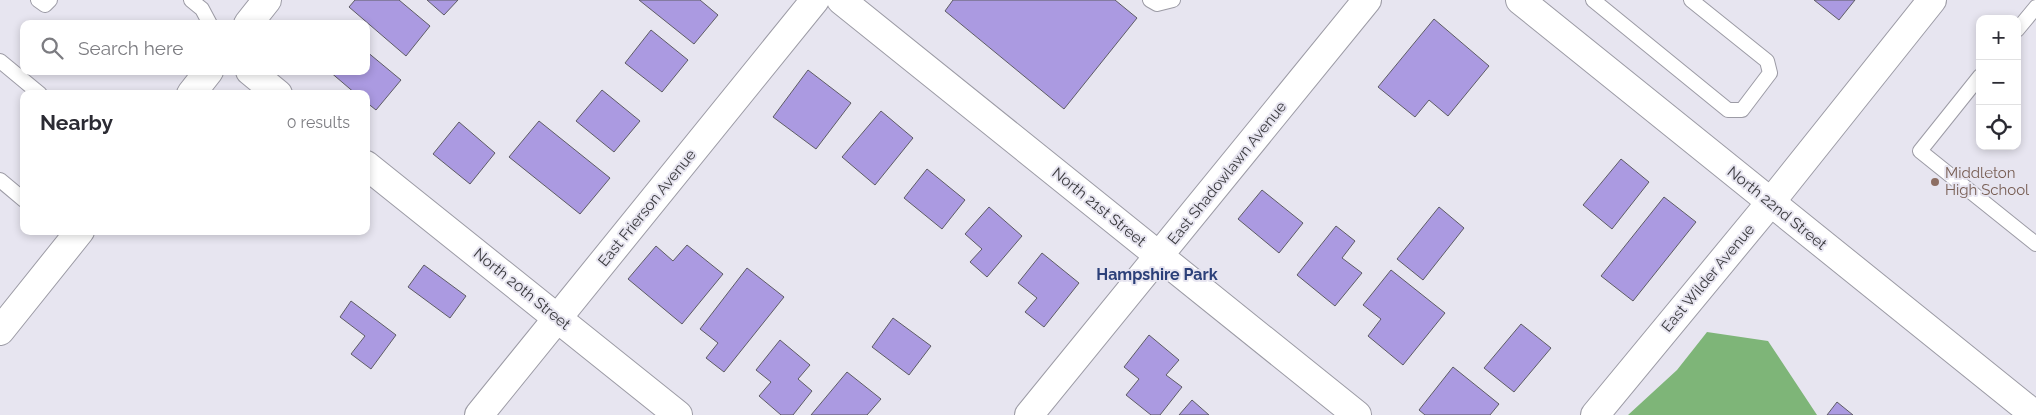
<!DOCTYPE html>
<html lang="en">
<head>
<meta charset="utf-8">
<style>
  :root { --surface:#fff; --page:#f2f2f3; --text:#2b2b33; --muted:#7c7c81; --line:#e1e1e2 }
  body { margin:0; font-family:Raleway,sans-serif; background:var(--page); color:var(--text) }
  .controls { position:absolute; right:15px; top:15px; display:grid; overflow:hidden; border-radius:10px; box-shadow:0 2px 8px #0003 }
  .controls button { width:45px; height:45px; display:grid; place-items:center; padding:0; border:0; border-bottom:1px solid var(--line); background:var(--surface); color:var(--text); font:25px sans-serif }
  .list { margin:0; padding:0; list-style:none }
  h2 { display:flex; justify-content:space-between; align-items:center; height:65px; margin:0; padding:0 20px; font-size:21px }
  h2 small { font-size:16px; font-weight:400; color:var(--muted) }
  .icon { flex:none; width:28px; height:28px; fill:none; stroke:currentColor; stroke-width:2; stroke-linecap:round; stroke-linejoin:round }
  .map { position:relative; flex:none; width:2036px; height:415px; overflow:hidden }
  .search { position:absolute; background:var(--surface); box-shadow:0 2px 8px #0003; left:20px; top:20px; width:350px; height:55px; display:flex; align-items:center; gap:12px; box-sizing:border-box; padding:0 18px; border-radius:10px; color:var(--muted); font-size:19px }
  .panel { position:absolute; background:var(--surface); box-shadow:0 2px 8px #0003; left:20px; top:90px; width:350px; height:145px; border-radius:10px }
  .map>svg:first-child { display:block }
</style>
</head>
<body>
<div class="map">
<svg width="2036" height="415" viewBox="0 0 2036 415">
  <rect width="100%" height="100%" fill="#e7e5f0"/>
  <path fill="#7eb578" d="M1707 332 1768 341 1817 415H1628L1677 370Z"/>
  <path fill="#ab9ae1" stroke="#5e5c65" d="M355 0H399L430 26 406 56 349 7Z
    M427 0H458L444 15Z
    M639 0H700L718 15 694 44Z
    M953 0H1115L1137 18 1064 109 945 11Z
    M1814 0H1855L1839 20Z
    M1434 19 1489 66 1448 116 1429 100 1415 117 1378 87Z
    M651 30 688 60 662 92 625 63Z
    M366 51 401 80 376 110 366 102V94H356L329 71H366Z
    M808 70 851 103 816 149 773 117Z
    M602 90 640 121 614 152 576 121Z
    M881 111 913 138 875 185 842 157Z
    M539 121 610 178 580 214 509 157Z
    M459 122 495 153 470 184 433 154Z
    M1621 159 1649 182 1612 229 1583 205Z
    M927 169 965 200 942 229 904 198Z
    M1262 190 1303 223 1279 253 1238 219Z
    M1664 197 1696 222 1633 301 1601 276Z
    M989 207 1022 236 987 277 970 262 982 249 965 234Z
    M1439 207 1464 228 1423 280 1397 259Z
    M1336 226 1355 241 1342 258 1362 273 1335 306 1297 275Z
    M687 245 723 274 682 324 628 279 656 246 673 261Z
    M1042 253 1079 283 1044 327 1025 312 1037 298 1018 283Z
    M424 265 466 296 450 318 408 287Z
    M747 268 784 297 724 372 706 358 718 343 700 329Z
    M1391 270 1445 313 1403 365 1368 336 1381 319 1363 305Z
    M351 301 396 335 371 369 351 354 365 336 340 317Z
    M893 318 931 346 909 375 872 347Z
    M1521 324 1551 348 1514 392 1484 368Z
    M1149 335 1179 360 1166 375 1182 387 1160 415H1151L1126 395 1139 379 1124 367Z
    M780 340 810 365 798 379 812 391 793 415H781L759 396 771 382 756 370Z
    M1453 367 1499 404 1490 415H1425L1419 410Z
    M847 372 881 399 867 415H811Z
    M1192 400 1209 415H1179Z
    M1837 402 1853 415H1827Z"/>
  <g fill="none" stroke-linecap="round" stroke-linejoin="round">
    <defs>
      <path id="lane" d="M38 0 45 5 50 0
        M191 0 202 9 210 24
        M1150 0 1157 4 1173 0
        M1593 0 1728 110H1742L1770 73 1767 61 1691 0
        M2017 30 2036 7
        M0 61 40 94
        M1980 76 1920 151 2036 244
        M0 180 24 200"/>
      <path id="street" d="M841 0 1357 415
        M248 24 267 0
        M250 71 278 94
        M191 94 209 71
        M366 165 678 415
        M0 331 80 231
        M479 415 815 0
        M1029 415 1367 0
        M1595 415 1770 203 1932 0"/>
      <path id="secondary" d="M1520 0 2035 415"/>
    </defs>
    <use href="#lane" stroke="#9c9ba5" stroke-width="16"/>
    <use href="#street" stroke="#9c9ba5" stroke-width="30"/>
    <use href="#secondary" stroke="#9c9ba5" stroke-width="30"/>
    <use href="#lane" stroke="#fff" stroke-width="14"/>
    <use href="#street" stroke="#fff" stroke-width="28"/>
    <use href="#secondary" stroke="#fff" stroke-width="28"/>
  </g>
  <circle fill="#8d6e63" stroke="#e7e5f0" stroke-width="2" cx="1935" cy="182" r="5"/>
  <g text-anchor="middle" stroke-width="4" stroke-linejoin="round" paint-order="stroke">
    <g font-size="15" fill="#3a3a3e" stroke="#e7e5f0">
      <text transform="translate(1227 173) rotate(-51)" y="5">East Shadowlawn Avenue</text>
      <text transform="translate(1099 207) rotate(39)" y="5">North 21st Street</text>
      <text transform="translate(647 208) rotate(-51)" y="5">East Frierson Avenue</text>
      <text transform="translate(1777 208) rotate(39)" y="5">North 22nd Street</text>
      <text transform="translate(1708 278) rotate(-50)" y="5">East Wilder Avenue</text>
      <text transform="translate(522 289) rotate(39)" y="5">North 20th Street</text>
    </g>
    <g font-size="15" fill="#785e54" stroke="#e7e5f0" text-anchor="start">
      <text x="1945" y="178">Middleton<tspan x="1945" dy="17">High School</tspan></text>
    </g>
    <g font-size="16" font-weight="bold" fill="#2c4079" stroke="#e7e5f0">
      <text x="1157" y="280">Hampshire Park</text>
    </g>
  </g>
</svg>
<div class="controls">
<button>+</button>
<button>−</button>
<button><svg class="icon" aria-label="locate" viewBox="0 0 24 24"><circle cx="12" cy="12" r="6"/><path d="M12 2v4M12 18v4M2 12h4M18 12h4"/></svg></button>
</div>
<div class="search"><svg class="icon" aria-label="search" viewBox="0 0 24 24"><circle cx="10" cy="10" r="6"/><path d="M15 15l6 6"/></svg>Search here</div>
<section class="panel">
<h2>Nearby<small>0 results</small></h2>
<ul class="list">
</ul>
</section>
</div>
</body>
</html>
